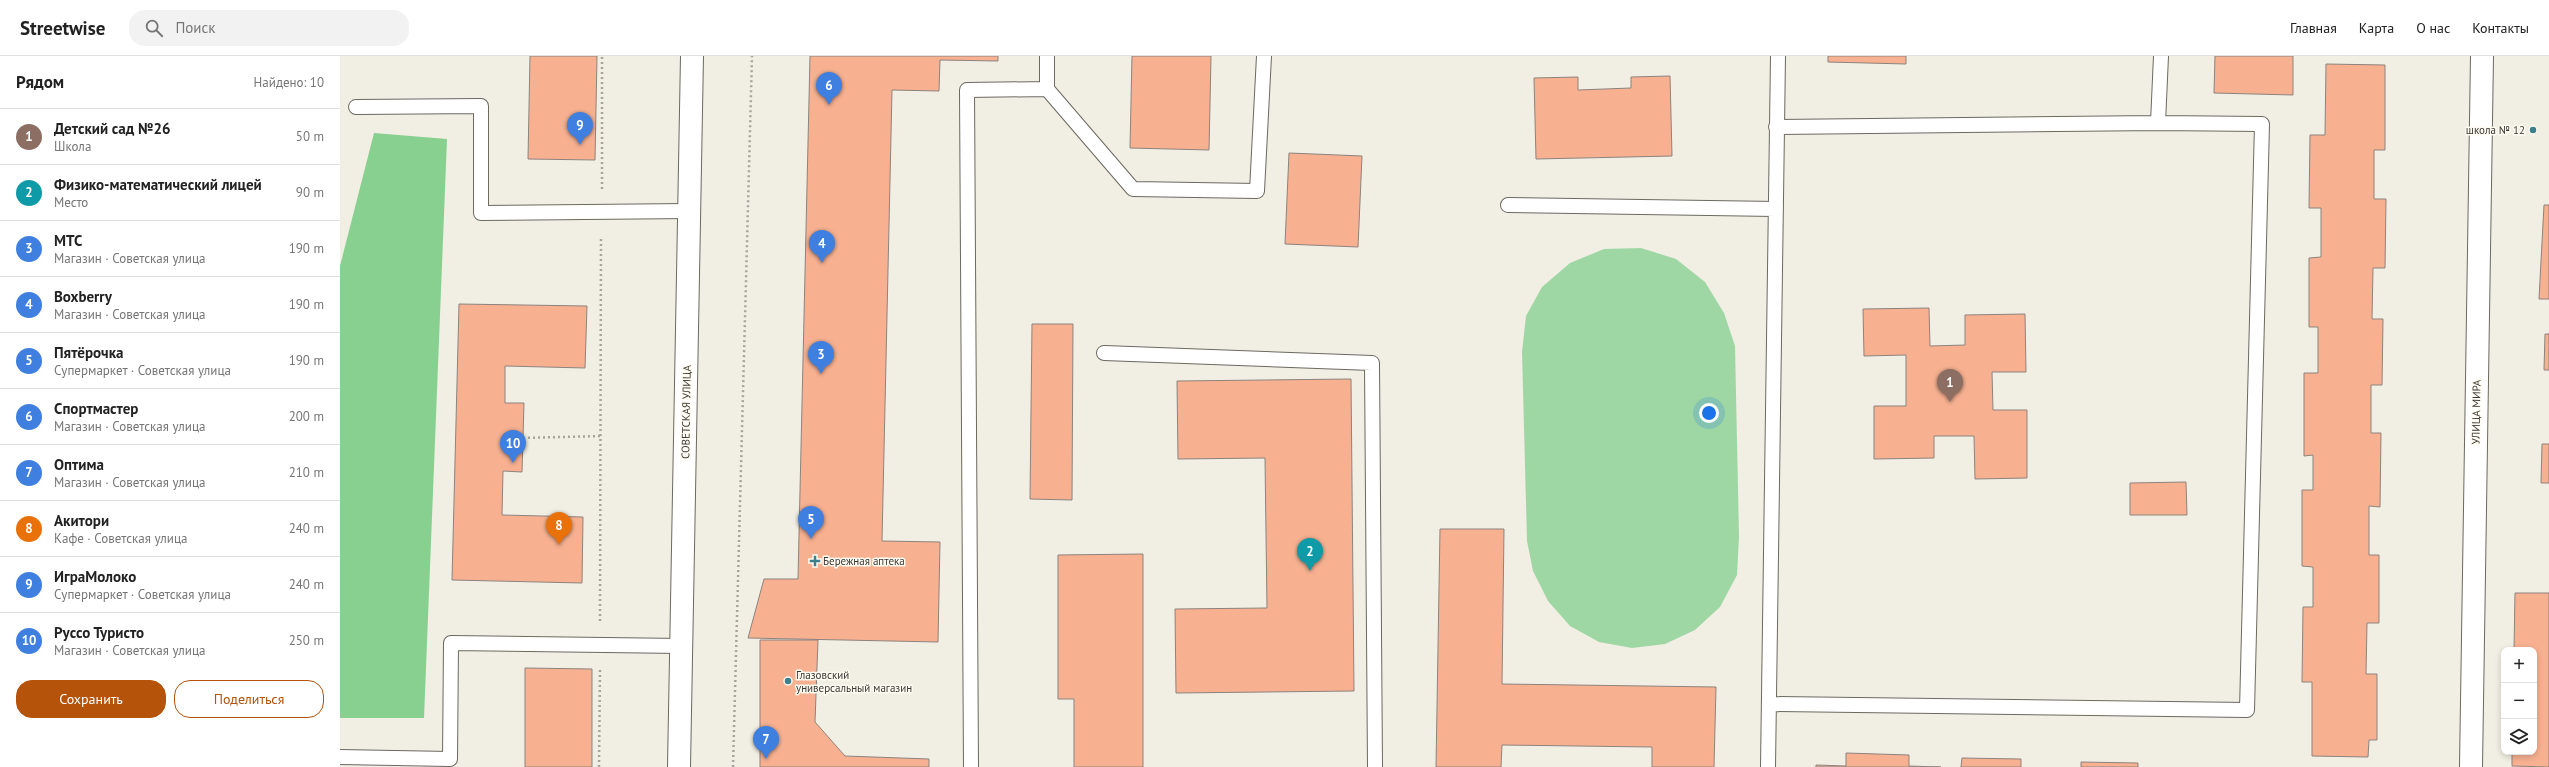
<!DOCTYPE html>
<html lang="ru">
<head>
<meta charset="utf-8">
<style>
  :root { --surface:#fff; --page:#f2f2f2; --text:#222; --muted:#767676; --line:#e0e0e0; --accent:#b45309 }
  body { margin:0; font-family:"PT Sans",sans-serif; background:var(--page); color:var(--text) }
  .controls { position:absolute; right:12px; bottom:12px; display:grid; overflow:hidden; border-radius:8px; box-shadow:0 2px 6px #0003 }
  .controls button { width:36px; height:36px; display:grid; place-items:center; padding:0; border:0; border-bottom:1px solid var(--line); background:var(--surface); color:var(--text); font:20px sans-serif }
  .you { position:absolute; left:1369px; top:357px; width:14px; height:14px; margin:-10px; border:3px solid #fff; border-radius:50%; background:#1a73e8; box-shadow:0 0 0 6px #1a73e833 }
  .badge { display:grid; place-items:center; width:26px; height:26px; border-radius:50%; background:var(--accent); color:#fff; font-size:13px; font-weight:700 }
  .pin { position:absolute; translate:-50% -33px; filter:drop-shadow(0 1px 2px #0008) }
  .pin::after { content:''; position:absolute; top:21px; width:14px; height:12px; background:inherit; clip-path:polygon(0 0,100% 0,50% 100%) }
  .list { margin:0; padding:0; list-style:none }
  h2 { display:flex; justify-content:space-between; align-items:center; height:52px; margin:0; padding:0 16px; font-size:17px }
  h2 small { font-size:13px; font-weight:400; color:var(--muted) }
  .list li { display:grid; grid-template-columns:26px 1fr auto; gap:12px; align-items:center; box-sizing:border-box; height:56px; padding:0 16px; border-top:1px solid var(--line) }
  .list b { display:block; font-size:15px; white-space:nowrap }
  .list p { margin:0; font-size:13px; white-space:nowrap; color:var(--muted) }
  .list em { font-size:13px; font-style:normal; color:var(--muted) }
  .actions { display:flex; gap:8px; padding:12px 16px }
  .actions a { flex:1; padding:9px 0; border:1px solid var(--accent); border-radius:16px; text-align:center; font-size:14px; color:var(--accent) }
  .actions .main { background:var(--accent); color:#fff }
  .icon { flex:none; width:22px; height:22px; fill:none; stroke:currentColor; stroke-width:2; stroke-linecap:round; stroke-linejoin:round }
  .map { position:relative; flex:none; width:2209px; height:711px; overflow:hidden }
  header { display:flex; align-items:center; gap:24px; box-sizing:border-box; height:56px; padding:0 20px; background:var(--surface); border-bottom:1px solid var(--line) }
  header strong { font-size:19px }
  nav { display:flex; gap:22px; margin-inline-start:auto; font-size:14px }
  .search { width:280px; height:36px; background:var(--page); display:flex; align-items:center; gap:10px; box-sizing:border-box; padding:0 14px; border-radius:16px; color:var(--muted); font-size:15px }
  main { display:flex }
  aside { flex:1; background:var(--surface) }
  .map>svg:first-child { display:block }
</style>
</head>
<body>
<header>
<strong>Streetwise</strong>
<div class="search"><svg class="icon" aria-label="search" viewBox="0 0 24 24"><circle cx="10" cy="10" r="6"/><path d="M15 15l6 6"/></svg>Поиск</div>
<nav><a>Главная</a><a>Карта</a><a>О нас</a><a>Контакты</a></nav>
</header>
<main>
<aside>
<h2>Рядом<small>Найдено: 10</small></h2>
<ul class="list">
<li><span class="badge" style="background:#8d6e63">1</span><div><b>Детский сад №26</b><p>Школа</p></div><em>50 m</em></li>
<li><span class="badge" style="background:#0f9aa8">2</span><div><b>Физико-математический лицей</b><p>Место</p></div><em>90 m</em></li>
<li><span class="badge" style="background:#3f7fe0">3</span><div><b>МТС</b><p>Магазин · Советская улица</p></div><em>190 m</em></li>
<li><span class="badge" style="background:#3f7fe0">4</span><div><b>Boxberry</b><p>Магазин · Советская улица</p></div><em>190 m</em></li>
<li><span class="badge" style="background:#3f7fe0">5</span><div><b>Пятёрочка</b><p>Супермаркет · Советская улица</p></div><em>190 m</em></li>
<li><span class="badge" style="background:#3f7fe0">6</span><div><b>Спортмастер</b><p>Магазин · Советская улица</p></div><em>200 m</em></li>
<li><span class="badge" style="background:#3f7fe0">7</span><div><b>Оптима</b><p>Магазин · Советская улица</p></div><em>210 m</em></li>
<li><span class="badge" style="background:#e8710a">8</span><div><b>Акитори</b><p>Кафе · Советская улица</p></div><em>240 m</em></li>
<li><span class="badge" style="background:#3f7fe0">9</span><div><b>ИграМолоко</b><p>Супермаркет · Советская улица</p></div><em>240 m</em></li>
<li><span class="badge" style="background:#3f7fe0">10</span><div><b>Руссо Туристо</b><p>Магазин · Советская улица</p></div><em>250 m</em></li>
</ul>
<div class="actions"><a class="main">Сохранить</a><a>Поделиться</a></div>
</aside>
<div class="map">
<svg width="2209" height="711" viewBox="0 0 2209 711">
  <rect width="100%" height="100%" fill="#f1eee4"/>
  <path fill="#9fd7a4" d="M1301 192 1336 203 1365 226 1384 257 1395 290 1399 480 1397 519 1380 551 1355 574 1325 588 1292 592 1259 586 1230 570 1208 545 1193 515 1187 485 1182 296 1186 260 1202 231 1230 207 1264 193Z"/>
  <path fill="#87d08f" d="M34 77 107 83 84 662H0V210Z"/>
  <path fill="#f7b191" stroke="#8d837e" d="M190 0H257L255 104 188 103Z
    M470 0H658V5L600 4 599 35 552 34 542 485 600 486 598 586 408 582 424 523H458Z
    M792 0H871L869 94 790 92Z
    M1488 0H1566V8L1488 6Z
    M1875 0H1953V39L1874 37Z
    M1986 8 2045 9V94H2034V143H2046L2045 212H2033L2032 263H2043L2042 329H2031V377H2041L2040 451 2029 450V499H2039V567H2027L2026 618H2037V684H2029L2028 701 1972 700V626H1962L1963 551H1973V511L1962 510V434H1973V399L1964 400V317H1978V271H1969V202L1981 201V152H1969L1970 79H1985Z
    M1330 20 1332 100 1196 103 1194 22 1238 21V34L1291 32V21Z
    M949 97 1022 100 1018 191 945 188Z
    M2204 149H2209V243H2199Z
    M119 248 247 250 245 312 165 310V347H184L182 416 163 415 162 459 243 461 242 527 112 524Z
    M1589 252 1590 290 1625 289V259L1685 258 1686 316H1652L1653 354H1687V422L1635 423 1634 380H1594V402L1534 403V350H1566V299L1524 300 1523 253Z
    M692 268H733L732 444 690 443Z
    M2205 278H2209V314H2204Z
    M1011 323 1014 635 836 637 835 553 927 552 925 402 838 403 837 325Z
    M2202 388H2209V427H2201Z
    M1846 426 1847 459H1790V427Z
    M1100 473H1164L1162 628 1376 631 1374 711H1312V691L1162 689 1161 711H1096Z
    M803 498V711H734V643H718V499Z
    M2175 537H2209V711L2172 710V696H2194V594H2174Z
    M420 584H478L475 666 505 700 589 703V711H420Z
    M185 612 252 613V711H185Z
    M1506 697 1569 699V710L1601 711H1476V709L1506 710Z
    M1622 702 1681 703V711H1621Z
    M1741 706 1798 707V711H1741Z"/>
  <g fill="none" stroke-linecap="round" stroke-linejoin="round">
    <defs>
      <path id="service" d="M707 0V33L793 133 917 135 924 0
        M16 51 141 50V157L349 155
        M1436 71 1818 67 1821 0
        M1168 149 1436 153
        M764 297 1032 307 1035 711
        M1430 648 1907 654 1922 68 1818 67
        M0 701 110 703 111 587 342 590
        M631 711 627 34 707 33
        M1428 711 1438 0"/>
      <path id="tertiary" d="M339 711 352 0
        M2131 711 2142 0"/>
    </defs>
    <use href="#service" stroke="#6b6960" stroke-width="16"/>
    <use href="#tertiary" stroke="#6b6960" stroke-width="24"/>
    <path stroke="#a6a49c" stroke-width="2.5" stroke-dasharray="2 3" stroke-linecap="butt" d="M262 133V0
      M183 382 260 380
      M260 565 261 180
      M259 711 260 614
      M393 711 412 0"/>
    <use href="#service" stroke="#fff" stroke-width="14"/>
    <use href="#tertiary" stroke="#fff" stroke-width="22"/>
  </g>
  <g fill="#3c808f" stroke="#fefbf1" stroke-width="1.5">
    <circle cx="2193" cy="74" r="4"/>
    <path d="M473 499h4v4h4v4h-4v4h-4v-4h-4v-4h4z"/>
    <circle cx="448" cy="625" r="4"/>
  </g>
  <g text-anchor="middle" stroke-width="3" stroke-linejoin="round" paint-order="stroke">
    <g font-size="11" fill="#3a3834" stroke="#fefbf1" text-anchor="start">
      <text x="2185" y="78" text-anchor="end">школа № 12</text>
      <text x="483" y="509">Бережная аптека</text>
      <text x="456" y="623">Глазовский<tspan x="456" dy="13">универсальный магазин</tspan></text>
    </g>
    <g font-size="11" fill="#3a3834" stroke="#fefbf1">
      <text transform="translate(346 356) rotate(-89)" y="4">СОВЕТСКАЯ УЛИЦА</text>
      <text transform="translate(2136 356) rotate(-89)" y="4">УЛИЦА МИРА</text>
    </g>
  </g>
</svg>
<div class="controls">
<button>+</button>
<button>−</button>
<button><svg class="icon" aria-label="layers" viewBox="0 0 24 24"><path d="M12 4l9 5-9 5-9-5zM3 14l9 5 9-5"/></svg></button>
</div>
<div class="you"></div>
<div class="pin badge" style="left:1610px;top:346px;background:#8d6e63">1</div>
<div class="pin badge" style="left:970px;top:515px;background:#0f9aa8">2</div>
<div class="pin badge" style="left:481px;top:318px;background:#3f7fe0">3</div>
<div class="pin badge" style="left:482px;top:207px;background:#3f7fe0">4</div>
<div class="pin badge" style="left:471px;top:483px;background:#3f7fe0">5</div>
<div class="pin badge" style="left:489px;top:49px;background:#3f7fe0">6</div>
<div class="pin badge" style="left:426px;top:703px;background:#3f7fe0">7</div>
<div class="pin badge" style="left:219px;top:489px;background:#e8710a">8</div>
<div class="pin badge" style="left:240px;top:89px;background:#3f7fe0">9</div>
<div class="pin badge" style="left:173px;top:407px;background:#3f7fe0">10</div>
</div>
</main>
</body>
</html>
